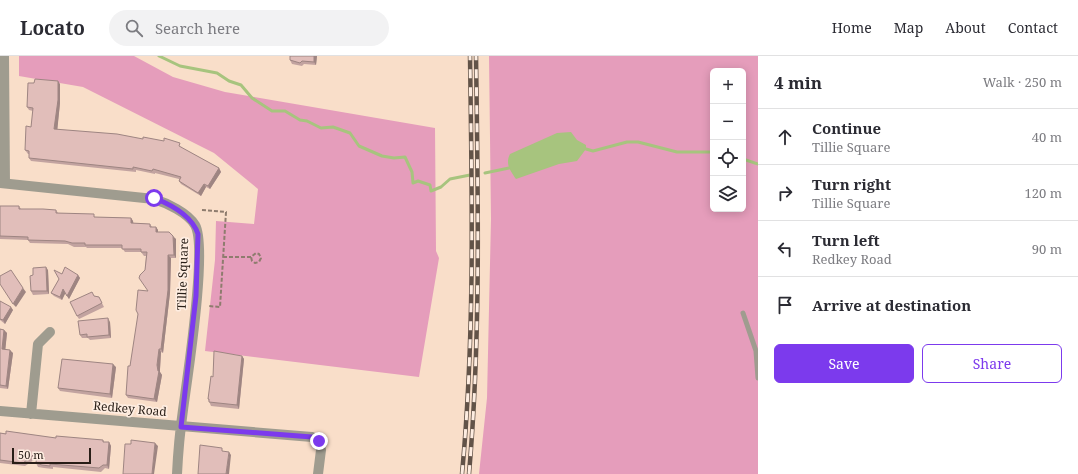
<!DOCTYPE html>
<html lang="en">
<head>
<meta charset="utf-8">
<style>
  :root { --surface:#fff; --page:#f2f2f3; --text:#2b2b33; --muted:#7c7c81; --line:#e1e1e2; --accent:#7c3aed }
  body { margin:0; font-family:"Noto Serif",serif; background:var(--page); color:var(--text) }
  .controls { position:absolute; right:12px; top:12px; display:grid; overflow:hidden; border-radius:6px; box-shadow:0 2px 10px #0003 }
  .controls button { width:36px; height:36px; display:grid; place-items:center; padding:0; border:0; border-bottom:1px solid var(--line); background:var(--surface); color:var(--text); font:20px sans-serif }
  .scale { position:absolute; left:12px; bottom:10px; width:79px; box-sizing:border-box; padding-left:4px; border:2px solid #281e17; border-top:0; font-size:11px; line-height:14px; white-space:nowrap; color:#281e17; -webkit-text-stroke:3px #feede1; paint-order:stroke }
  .stop { position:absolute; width:12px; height:12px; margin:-9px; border:3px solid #7c3aed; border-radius:50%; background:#fff }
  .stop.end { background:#7c3aed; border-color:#fff; box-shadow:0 1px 4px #0008 }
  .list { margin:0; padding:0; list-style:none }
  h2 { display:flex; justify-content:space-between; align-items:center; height:52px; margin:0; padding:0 16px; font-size:17px }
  h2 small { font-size:13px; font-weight:400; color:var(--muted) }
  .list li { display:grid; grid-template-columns:26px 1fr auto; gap:12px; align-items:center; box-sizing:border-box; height:56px; padding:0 16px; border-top:1px solid var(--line) }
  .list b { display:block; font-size:15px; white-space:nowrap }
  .list p { margin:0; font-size:13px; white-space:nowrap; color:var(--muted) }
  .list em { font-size:13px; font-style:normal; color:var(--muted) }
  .actions { display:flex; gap:8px; padding:12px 16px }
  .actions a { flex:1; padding:9px 0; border:1px solid var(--accent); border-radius:6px; text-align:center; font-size:14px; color:var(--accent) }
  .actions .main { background:var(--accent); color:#fff }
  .icon { flex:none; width:22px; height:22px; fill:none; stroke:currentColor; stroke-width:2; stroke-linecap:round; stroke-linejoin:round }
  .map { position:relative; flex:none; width:758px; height:418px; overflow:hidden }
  header { display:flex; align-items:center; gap:24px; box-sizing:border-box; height:56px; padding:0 20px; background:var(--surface); border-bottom:1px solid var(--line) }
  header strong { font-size:19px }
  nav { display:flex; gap:22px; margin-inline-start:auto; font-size:14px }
  .search { width:280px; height:36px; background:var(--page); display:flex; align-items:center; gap:10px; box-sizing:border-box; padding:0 14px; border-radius:22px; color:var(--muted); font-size:15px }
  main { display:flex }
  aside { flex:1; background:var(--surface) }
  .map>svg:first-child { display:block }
</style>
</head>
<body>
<header>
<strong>Locato</strong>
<div class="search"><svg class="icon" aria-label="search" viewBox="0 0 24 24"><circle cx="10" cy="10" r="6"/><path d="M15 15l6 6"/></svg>Search here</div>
<nav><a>Home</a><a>Map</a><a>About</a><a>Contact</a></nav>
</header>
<main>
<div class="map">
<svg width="758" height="418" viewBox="0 0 758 418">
  <rect width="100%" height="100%" fill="#f9dec9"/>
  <path fill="#e59dbb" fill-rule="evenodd" d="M19 0H134L173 21 225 36 435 72 436 195 439 202 419 321 205 295 215 204 216 165 254 168 258 133 214 97 83 31 19 20Z
    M489 0H758V418H479L487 342 491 163ZM713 15H743V153H713Z"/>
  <path fill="#a7c47e" d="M571 76 577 84 586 89V93L577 105 559 108 516 123C510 114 505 108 510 98L557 77Z"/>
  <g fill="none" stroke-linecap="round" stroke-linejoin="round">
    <path stroke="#a7c47e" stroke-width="3" d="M159 0 180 10 217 17 229 25 241 29 252 42 272 55H285L300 64 307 65 321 72 333 71 350 77 359 90 382 100 394 102 405 101 412 116 413 127 418 125 430 129 431 135 441 131 450 123 470 119
      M586 93 593 95 627 86H638L677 96H713
      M743 103 758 108
      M485 117 509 112"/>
    <path stroke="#8e7c6e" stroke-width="2" stroke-dasharray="4 2" stroke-linecap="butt" d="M202 154 226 156 220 251 209 250
      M223 201H251L256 197 259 198 261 202 259 206 255 207 252 205 251 201"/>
    <path stroke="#9f9c8f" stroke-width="5" d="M743 257 756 295 758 322"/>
    <path stroke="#9f9c8f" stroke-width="10" d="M4 0 5 127
      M0 127 154 143C167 147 188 157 195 169 208 191 187 323 183 354 180 375 178 397 177 418
      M0 355 312 381 319 385 321 394 318 418
      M31 358 38 288 50 276"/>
    <defs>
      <path id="rail" d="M462 418C475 279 472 139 470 0
        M469 418C481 279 478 140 476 0"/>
    </defs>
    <use href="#rail" stroke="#625348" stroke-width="4.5"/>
    <use href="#rail" stroke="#feede1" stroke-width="3" stroke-dasharray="9" stroke-linecap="butt"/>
  </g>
  <path fill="#c2a3a0" d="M290 0H317L316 9 304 8 302 10 292 8 290 4Z
    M34 27 60 28V47L57 74 182 91V92L219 112 221 116 210 133 206 131 201 140 181 128 179 125V123L155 117V118L136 114V116L31 105 29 102V98H28L25 94 31 71 33 55 29 54 27 51Z
    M0 150H19L21 153 56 154 58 157 96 161 131 162 133 165V167L150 168 152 171H156L158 174V176L176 183V202H171L170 237 163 297 161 296 160 313V316L162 319 157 346 128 342 126 339 130 310 148 235 145 214 146 200H144L141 196H125L122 192H87L86 191H74L68 188 30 187 28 184 0 183Z
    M48 214 49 238 33 239 31 235 33 219Z
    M62 218 78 219 80 222 69 243 65 237 62 244 54 240 51 237Z
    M95 240 99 241 104 251 79 263 77 260Z
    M0 245 13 254 5 268 0 264Z
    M110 266 111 282 90 284 88 282H82L80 279Z
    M0 273 4 274 7 277 5 294 13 297 8 333 0 332Z
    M242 300 244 303 239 353 211 350 208 343 213 321Z
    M116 311 112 342 60 335 58 332Z
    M0 377 56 382 103 384 104 386H109L111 390 109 413 105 412 101 416 53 411V413L44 412 38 411 36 407 37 402 25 410 0 407Z"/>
  <path fill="#9e8582" d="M314 0H317L316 9 314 6Z
    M58 25 60 28V47L57 77 54 73Z
    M219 112 221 116 210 133 208 130Z
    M204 128 206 131 201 140 198 137Z
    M131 162 133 165 134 170 131 167Z
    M156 171 158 174V179L156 176Z
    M173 180 176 183V202L174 199Z
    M168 199 171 202 170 237 163 297 161 293Z
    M46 211 48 214 49 238 47 235Z
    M78 219 80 222 69 243 67 240Z
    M23 232 26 236 16 251 13 248Z
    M63 233 66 236 62 244 60 241Z
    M11 251 13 254 5 268 3 264Z
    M108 262 110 266 111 282 109 279Z
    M4 274 7 277 5 297 2 293Z
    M159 293 161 296 160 313V316L162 319 157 346 154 343 158 315 157 309Z
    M10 294 13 297 8 333 6 330Z
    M242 300 244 303 239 353 237 349Z
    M113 308 116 311 112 342 110 338Z
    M109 386 111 390 109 413 107 409Z
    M155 387 158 390 154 418H152Z
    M229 396 231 399 229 418H226Z"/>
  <path fill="#e1beba" stroke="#9e8582" d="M290 0H314V6L302 5 300 7 290 4Z
    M35 23 58 25V44L54 73 117 78 143 83V81L164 85V82L180 87 179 90 219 112 208 130 204 128 198 137 179 125 181 121 153 113 152 115 133 111V113L29 102V95L25 94 26 70 31 71 33 52 27 51 28 27H34Z
    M0 150H19V153H43L56 154V157L94 158V161L131 162V167L150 168V171H156V176H169L173 180 174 199H168V234L161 293H159L157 309 158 315H159L154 343 126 339 128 310H130L138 258 136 254 138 234 148 235 139 222 140 219 145 214 147 196H141V193H122V189H85V187H72L65 185 28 184V181L0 180Z
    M46 211 47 235H31L30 220 33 219V212Z
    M65 211 78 219 67 240 63 233 60 241 51 237 59 223 54 214 62 218Z
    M11 214 23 232 13 248 0 228V220Z
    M92 236 94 240 99 241 102 247 77 260 70 246Z
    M0 245 11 251 3 264 0 263Z
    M108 262 109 279 87 281V278L80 279 78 265Z
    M0 273 4 274 2 293 10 294 6 330 0 329Z
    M214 295 242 300 237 349 209 346V343H208L211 320 213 321Z
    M62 303 113 308 110 338 58 332Z
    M6 375 56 382V380L103 384V386H109L107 409H103L99 412 50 408V410L42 409 36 407 37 396 23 407 0 404V377L6 378Z
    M131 384 155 387 152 418H123L125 388H131Z
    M200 389 222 392V395L229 396 226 418H198Z"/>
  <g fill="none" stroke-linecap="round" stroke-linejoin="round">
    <path stroke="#7c3aed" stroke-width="5" d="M154 142C172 149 192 160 198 178L196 240 181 371 299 380 312 381 319 385"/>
  </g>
  <g text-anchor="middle" stroke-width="3.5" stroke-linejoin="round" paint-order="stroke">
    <g font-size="12" fill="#281e17" stroke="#feede1">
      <text transform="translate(183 218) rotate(-88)" y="4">Tillie Square</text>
      <text transform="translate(130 353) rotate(5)" y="4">Redkey Road</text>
    </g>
  </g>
</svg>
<div class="controls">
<button>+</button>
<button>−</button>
<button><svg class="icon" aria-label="locate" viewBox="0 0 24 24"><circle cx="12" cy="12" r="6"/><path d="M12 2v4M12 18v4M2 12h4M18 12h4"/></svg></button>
<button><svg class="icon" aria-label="layers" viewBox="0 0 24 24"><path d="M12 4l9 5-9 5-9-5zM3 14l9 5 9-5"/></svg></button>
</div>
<div class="scale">50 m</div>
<div class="stop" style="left:154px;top:142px"></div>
<div class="stop end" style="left:319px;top:385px"></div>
</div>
<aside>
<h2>4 min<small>Walk · 250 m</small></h2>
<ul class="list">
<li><svg class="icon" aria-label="ahead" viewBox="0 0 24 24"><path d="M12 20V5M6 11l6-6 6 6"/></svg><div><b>Continue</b><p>Tillie Square</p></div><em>40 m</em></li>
<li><svg class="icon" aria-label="right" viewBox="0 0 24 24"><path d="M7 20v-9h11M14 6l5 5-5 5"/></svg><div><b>Turn right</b><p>Tillie Square</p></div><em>120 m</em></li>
<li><svg class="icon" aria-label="left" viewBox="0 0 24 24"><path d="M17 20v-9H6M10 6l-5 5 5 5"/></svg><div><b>Turn left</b><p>Redkey Road</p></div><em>90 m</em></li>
<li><svg class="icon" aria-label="arrive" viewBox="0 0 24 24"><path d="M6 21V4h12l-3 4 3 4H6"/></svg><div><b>Arrive at destination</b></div></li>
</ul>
<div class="actions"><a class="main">Save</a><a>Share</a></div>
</aside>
</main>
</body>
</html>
